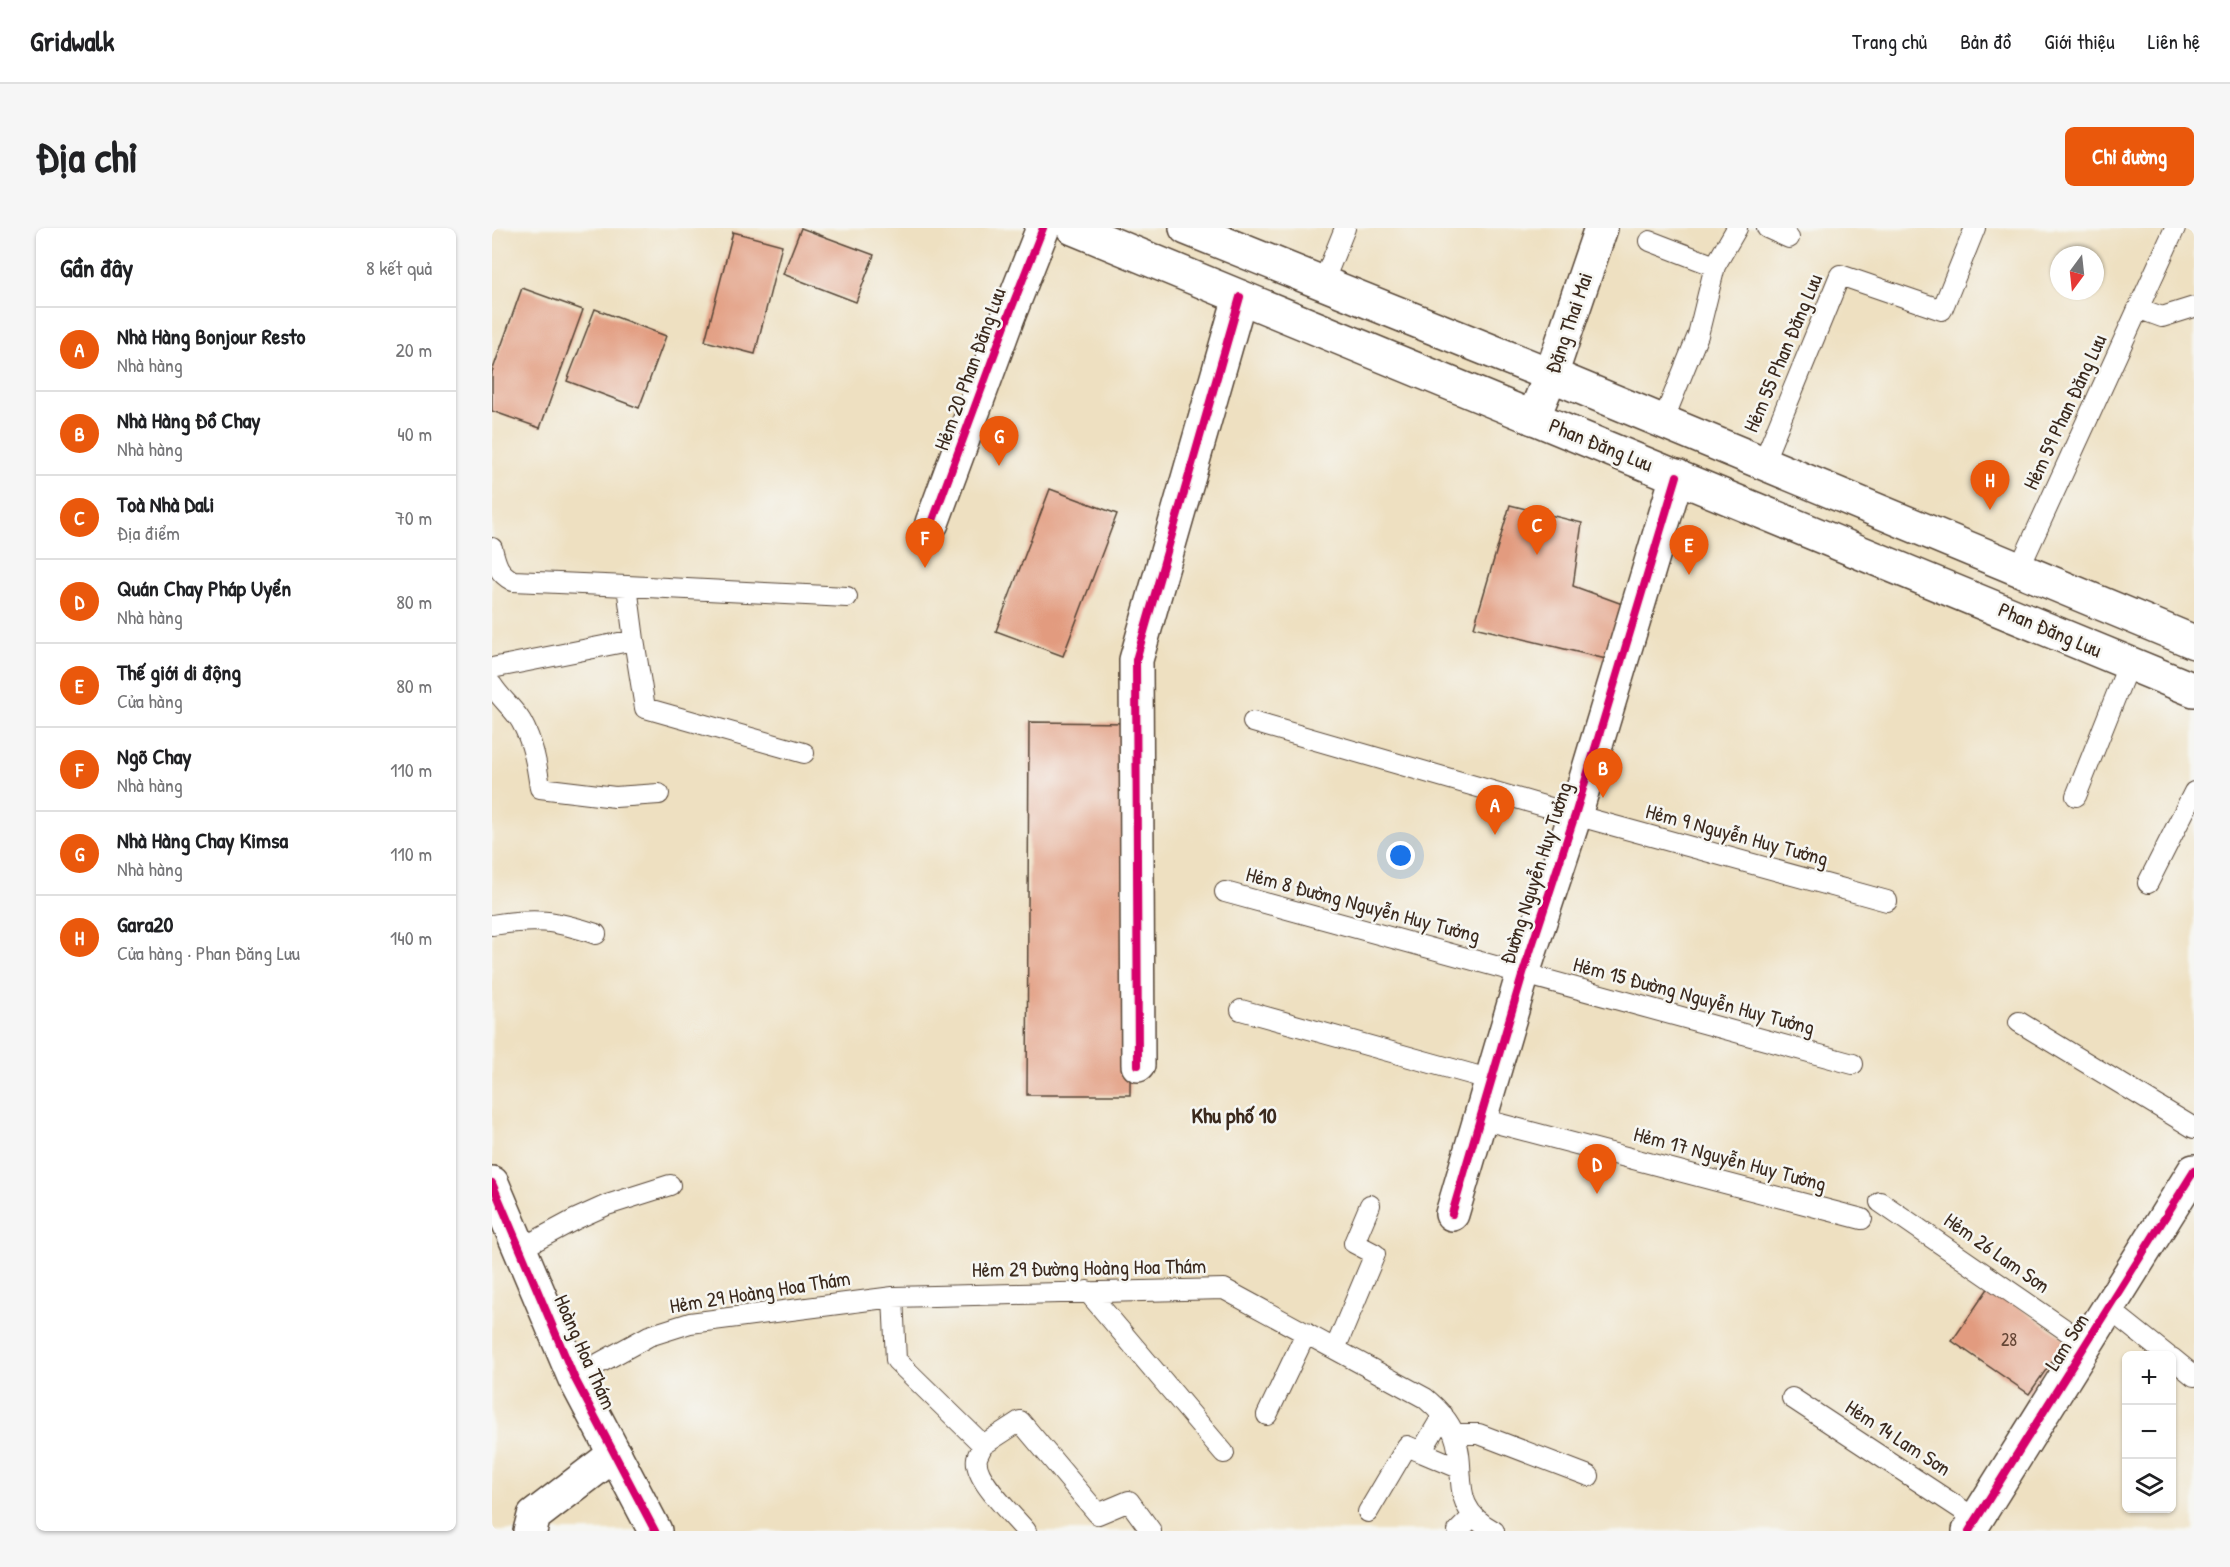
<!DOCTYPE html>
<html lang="vi">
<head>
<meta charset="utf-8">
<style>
  :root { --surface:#fff; --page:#f6f6f6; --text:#202124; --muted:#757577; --line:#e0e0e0; --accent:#ea580c }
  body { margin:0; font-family:"Patrick Hand",sans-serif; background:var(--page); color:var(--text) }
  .controls { position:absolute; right:18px; bottom:18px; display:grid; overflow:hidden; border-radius:9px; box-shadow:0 2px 4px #0004 }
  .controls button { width:54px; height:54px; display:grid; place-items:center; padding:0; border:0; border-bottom:2px solid var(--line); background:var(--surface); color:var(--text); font:30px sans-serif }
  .compass { position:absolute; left:1558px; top:18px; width:54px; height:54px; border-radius:50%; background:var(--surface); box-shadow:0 2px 4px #0004; rotate:195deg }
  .you { position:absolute; left:909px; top:628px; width:21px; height:21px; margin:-15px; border:4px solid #fff; border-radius:50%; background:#1a73e8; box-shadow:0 0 0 9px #1a73e833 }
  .badge { display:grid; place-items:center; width:39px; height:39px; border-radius:50%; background:var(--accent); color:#fff; font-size:20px; font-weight:700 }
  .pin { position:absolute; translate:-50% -50px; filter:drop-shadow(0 2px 3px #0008) }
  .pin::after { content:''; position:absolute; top:32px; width:21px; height:18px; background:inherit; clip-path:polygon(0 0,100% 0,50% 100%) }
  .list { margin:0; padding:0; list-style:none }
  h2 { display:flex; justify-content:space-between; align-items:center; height:78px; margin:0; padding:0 24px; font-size:26px }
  h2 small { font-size:20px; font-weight:400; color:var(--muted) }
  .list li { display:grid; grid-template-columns:39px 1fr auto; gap:18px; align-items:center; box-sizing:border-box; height:84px; padding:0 24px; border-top:2px solid var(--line) }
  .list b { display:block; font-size:22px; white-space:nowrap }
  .list p { margin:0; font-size:20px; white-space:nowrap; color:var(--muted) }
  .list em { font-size:20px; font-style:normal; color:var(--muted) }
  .icon { flex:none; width:33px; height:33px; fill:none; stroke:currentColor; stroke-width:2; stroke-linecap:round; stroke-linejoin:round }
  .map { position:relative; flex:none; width:1702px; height:1303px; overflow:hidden; border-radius:9px }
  header { display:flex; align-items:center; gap:36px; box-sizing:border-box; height:84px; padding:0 30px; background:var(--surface); border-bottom:2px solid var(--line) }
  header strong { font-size:28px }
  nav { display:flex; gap:33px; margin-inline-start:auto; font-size:21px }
  .intro { display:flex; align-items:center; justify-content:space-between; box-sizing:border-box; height:144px; padding:0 36px }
  h1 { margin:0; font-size:42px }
  .button { padding:15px 27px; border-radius:9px; background:var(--accent); color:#fff; font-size:21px; font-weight:700 }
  main { display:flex; gap:36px; padding:0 36px }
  aside { flex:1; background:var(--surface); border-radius:9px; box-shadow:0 2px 4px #0004 }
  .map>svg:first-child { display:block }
</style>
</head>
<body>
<header>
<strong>Gridwalk</strong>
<nav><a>Trang chủ</a><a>Bản đồ</a><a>Giới thiệu</a><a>Liên hệ</a></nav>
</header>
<div class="intro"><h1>Địa chỉ</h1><a class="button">Chỉ đường</a></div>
<main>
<aside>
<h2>Gần đây<small>8 kết quả</small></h2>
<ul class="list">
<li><span class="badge">A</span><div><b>Nhà Hàng Bonjour Resto</b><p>Nhà hàng</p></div><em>20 m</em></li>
<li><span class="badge">B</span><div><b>Nhà Hàng Đồ Chay</b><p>Nhà hàng</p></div><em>40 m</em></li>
<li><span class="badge">C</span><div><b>Toà Nhà Dali</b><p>Địa điểm</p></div><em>70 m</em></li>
<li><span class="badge">D</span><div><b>Quán Chay Pháp Uyển</b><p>Nhà hàng</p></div><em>80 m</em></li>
<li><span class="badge">E</span><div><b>Thế giới di động</b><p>Cửa hàng</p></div><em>80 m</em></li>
<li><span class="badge">F</span><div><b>Ngõ Chay</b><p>Nhà hàng</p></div><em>110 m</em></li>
<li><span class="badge">G</span><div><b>Nhà Hàng Chay Kimsa</b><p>Nhà hàng</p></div><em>110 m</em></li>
<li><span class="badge">H</span><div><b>Gara20</b><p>Cửa hàng · Phan Đăng Lưu</p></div><em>140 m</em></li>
</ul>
</aside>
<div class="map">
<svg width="1702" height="1303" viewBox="0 0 1702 1303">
  <rect width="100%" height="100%" fill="#f6f6f2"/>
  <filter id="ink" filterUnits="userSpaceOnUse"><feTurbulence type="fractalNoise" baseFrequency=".0167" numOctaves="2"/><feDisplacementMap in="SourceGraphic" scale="12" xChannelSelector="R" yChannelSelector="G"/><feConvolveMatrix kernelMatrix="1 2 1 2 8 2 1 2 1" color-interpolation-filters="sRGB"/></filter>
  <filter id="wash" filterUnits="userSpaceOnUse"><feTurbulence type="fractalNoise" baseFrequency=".008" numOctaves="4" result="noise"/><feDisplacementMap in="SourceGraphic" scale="24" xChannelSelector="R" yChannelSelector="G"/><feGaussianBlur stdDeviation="1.35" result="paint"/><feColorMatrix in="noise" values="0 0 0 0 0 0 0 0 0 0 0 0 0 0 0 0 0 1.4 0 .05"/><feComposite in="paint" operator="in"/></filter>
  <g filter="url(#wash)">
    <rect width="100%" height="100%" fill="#eee0c1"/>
    <g id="blocks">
      <path fill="#e29b7f" d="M309 0 382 27 364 74 291 46Z
        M241 4 290 17 263 126 213 113Z
        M30 60 91 82 48 200 0 183V144Z
        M103 81 174 108 147 180 75 153Z
        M558 261 625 286 571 428 504 403Z
        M1018 277 1090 295 1081 358 1133 377 1114 431 982 399Z
        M537 494 640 495 638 867H535Z
        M1497 1059 1575 1112 1537 1166 1460 1113Z"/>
    </g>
  </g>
  <g filter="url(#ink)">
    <use href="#blocks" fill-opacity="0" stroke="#564536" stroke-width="1.5"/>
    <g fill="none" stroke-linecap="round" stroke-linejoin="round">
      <defs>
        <path id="lane" d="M1275 0 1297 10
          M1158 13 1223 38
          M831 55 853 0
          M1648 81 1670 89 1702 79
          M1171 193 1206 107 1223 38 1245 0
          M1271 235 1348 47 1450 82 1483 0
          M0 320C4 336 6 345 21 353L135 358
          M1527 341 1683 0
          M142 412 153 480 312 525
          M0 440 142 412 135 358 355 369
          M0 457C8 470 21 480 29 493 41 514 45 537 48 560L123 569 167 566
          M761 494 1083 587 1395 673
          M1584 568 1637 435
          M1656 655 1702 564
          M733 664 1361 836
          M0 697C44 690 62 692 104 706
          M749 782 1000 852
          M1527 794 1702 900
          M989 891 1370 991
          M1388 974 1594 1116
          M28 1021 84 991 115 977 178 957
          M595 1063 732 1225
          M401 1069 404 1132 491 1217 528 1193 606 1286 637 1273 659 1303
          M1617 1081 1676 1128
          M843 1121 883 1026 862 1015 878 977
          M1680 1130 1702 1148
          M82 1149 157 1108 198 1095 401 1069 732 1061 933 1170C945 1180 956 1191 962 1206 977 1245 954 1278 1002 1303
          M1300 1170 1484 1291
          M775 1187 814 1105
          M962 1206H987L1097 1248
          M491 1217C489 1221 486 1226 485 1230 481 1251 521 1287 534 1303
          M929 1224 967 1240
          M876 1284 915 1218 929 1224 951 1187
          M966 1303 981 1288"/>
        <path id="street" d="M1041 190 1059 147 1109 0
          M440 295 516 89 551 0
          M646 837 644 432 748 69
          M960 986 1031 745 1083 587 1185 248
          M38 1303 42 1288 123 1226
          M1477 1303 1702 943"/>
        <path id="secondary" d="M0 955 82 1149 163 1303"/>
        <path id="primary" d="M581 0 1702 462
          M694 0 1059 147 1702 414"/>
      </defs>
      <use href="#lane" stroke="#564536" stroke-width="22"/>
      <use href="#street" stroke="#564536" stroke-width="36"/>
      <use href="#secondary" stroke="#564536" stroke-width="36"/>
      <use href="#primary" stroke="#564536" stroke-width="36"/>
      <use href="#lane" stroke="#fff" stroke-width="20"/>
      <use href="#street" stroke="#fff" stroke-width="33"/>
      <use href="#secondary" stroke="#fff" stroke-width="33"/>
      <use href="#primary" stroke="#fff" stroke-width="33"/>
      <defs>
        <path id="cycleway" d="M440 295 516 89 551 0
          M646 837 644 432 748 69
          M0 955 82 1149 163 1303
          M960 986 1031 745 1083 587 1185 248
          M1477 1303 1702 943"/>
      </defs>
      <use href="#cycleway" stroke="#f6f6f2" stroke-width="11"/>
      <use href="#cycleway" stroke="#d6006c" stroke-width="8"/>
    </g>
  </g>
  <g text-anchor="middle" stroke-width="5" stroke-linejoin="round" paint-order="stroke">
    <g font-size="18" fill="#654636">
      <text x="1517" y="1118">28</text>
    </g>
    <g font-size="21" fill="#3b2a1e" stroke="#f6f6f2">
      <text transform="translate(1077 95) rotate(-71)" y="7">Đặng Thai Mai</text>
      <text transform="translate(1291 125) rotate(-67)" y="7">Hẻm 55 Phan Đăng Lưu</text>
      <text transform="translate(478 141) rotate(-70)" y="7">Hẻm 20 Phan Đăng Lưu</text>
      <text transform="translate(1573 184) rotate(-65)" y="7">Hẻm 59 Phan Đăng Lưu</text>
      <text transform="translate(1109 217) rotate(22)" y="7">Phan Đăng Lưu</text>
      <text transform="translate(1558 402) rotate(23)" y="7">Phan Đăng Lưu</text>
      <text transform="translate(1245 607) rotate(15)" y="7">Hẻm 9 Nguyễn Huy Tưởng</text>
      <text transform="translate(1044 645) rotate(-72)" y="7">Đường Nguyễn Huy Tưởng</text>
      <text transform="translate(871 677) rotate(15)" y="7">Hẻm 8 Đường Nguyễn Huy Tưởng</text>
      <text transform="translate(1202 768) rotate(15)" y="7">Hẻm 15 Đường Nguyễn Huy Tưởng</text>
      <text transform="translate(1238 931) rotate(15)" y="7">Hẻm 17 Nguyễn Huy Tưởng</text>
      <text transform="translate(1505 1025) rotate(35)" y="7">Hẻm 26 Lam Sơn</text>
      <text transform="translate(597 1040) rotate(-1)" y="7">Hẻm 29 Đường Hoàng Hoa Thám</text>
      <text transform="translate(268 1064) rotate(-9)" y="7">Hẻm 29 Hoàng Hoa Thám</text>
      <text transform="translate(1575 1114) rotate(-58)" y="7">Lam Sơn</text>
      <text transform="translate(93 1124) rotate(66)" y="7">Hoàng Hoa Thám</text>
      <text transform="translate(1406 1210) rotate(33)" y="7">Hẻm 14 Lam Sơn</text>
    </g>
    <g font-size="22" font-weight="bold" fill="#3b2a1e" stroke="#f6f6f2">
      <text x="742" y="895">Khu phố 10</text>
    </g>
  </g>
</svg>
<div class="controls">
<button>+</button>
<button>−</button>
<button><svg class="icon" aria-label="layers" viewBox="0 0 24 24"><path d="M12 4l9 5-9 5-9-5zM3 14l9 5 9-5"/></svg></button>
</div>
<svg class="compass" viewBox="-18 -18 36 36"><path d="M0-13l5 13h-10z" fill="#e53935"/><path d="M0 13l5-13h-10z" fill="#757577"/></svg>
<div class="you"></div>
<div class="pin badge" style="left:1003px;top:607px">A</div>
<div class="pin badge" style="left:1111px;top:570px">B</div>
<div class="pin badge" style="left:1045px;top:327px">C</div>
<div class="pin badge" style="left:1105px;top:966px">D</div>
<div class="pin badge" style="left:1197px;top:347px">E</div>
<div class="pin badge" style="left:433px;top:340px">F</div>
<div class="pin badge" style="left:507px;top:238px">G</div>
<div class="pin badge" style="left:1498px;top:282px">H</div>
</div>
</main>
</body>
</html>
